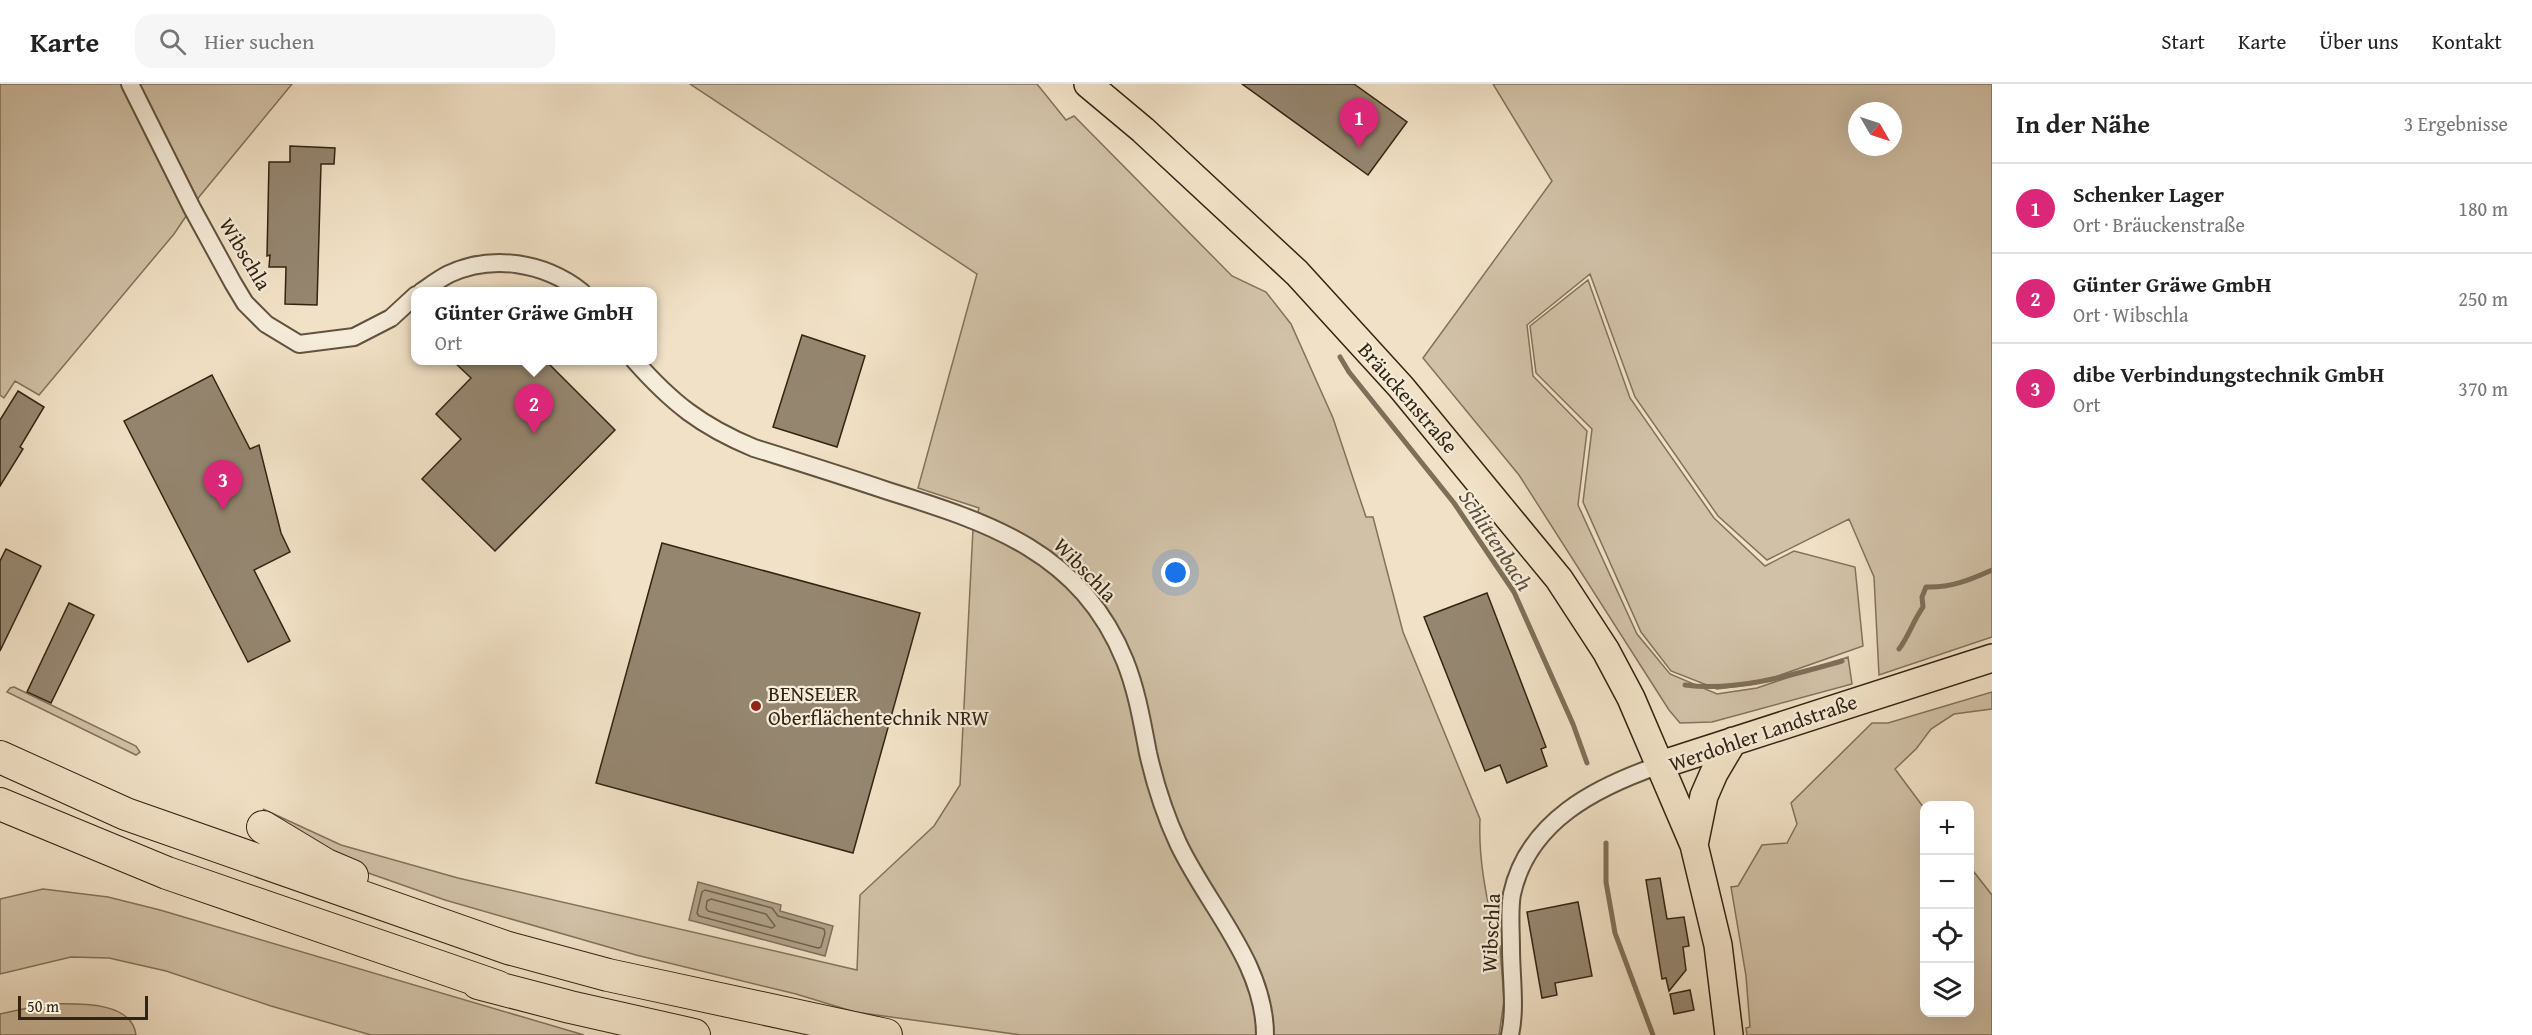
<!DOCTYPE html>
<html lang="de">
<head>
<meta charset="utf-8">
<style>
  :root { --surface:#fff; --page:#f6f6f6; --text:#222; --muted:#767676; --line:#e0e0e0; --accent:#db2777 }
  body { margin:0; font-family:"Gentium Book Plus",serif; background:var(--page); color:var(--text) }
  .controls { position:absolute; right:18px; bottom:18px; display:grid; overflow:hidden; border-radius:12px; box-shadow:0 6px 24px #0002 }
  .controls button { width:54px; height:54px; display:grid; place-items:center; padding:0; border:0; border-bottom:2px solid var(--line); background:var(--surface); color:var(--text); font:30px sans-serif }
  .compass { position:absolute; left:1848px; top:18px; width:54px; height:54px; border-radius:50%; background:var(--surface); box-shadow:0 6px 24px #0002; rotate:129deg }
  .scale { position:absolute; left:18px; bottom:15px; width:130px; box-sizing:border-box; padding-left:6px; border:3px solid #322412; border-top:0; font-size:16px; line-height:21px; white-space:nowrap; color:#322412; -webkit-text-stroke:4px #f6ecda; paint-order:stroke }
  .you { position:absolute; left:1176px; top:489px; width:21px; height:21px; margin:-15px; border:4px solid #fff; border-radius:50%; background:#1a73e8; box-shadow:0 0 0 9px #1a73e833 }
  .badge { display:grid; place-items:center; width:39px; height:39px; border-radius:50%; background:var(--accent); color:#fff; font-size:20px; font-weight:700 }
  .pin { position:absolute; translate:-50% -50px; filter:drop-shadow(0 2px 3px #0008) }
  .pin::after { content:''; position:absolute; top:32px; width:21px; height:18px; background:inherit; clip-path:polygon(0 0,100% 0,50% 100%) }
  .popup { position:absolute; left:411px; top:203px; width:246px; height:78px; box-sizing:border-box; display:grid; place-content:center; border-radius:12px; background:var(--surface); filter:drop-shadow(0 2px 4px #0005); font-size:20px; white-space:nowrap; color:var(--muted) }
  .popup b { font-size:22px; color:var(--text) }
  .popup::after { content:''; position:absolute; left:50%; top:100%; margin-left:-12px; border:12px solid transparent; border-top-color:var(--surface) }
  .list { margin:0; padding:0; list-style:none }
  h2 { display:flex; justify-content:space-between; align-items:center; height:78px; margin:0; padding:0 24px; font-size:26px }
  h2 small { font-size:20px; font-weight:400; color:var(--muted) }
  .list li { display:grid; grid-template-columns:39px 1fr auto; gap:18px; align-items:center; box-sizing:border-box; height:90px; padding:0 24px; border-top:2px solid var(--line) }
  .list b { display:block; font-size:22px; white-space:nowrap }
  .list p { margin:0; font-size:20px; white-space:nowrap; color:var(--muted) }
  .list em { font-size:20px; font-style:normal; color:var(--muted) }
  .icon { flex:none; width:33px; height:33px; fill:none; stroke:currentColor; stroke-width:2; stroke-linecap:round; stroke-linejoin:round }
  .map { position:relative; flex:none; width:1992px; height:951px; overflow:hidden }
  header { display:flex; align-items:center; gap:36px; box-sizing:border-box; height:84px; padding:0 30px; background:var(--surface); border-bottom:2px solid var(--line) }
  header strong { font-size:28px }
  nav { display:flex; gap:33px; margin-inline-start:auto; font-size:21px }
  .search { width:420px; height:54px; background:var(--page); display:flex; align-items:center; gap:15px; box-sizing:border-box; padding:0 21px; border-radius:18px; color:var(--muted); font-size:22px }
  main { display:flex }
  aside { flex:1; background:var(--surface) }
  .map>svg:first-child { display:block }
</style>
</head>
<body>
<header>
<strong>Karte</strong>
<div class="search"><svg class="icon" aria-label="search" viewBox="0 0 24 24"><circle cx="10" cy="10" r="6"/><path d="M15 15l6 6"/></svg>Hier suchen</div>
<nav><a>Start</a><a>Karte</a><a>Über uns</a><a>Kontakt</a></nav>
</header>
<main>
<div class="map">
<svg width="1992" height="951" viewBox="0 0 1992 951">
  <rect width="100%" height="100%" fill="#f1e1c6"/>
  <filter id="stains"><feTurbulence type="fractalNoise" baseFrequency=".00333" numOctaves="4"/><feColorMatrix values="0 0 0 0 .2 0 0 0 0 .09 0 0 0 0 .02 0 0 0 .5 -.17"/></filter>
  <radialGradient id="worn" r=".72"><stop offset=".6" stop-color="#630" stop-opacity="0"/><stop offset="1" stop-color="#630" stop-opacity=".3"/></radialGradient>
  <path fill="#d1c1a7" stroke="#82725c" stroke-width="1.5" fill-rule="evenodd" d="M0 0H292L199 113 174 150 39 311 15 297 4 314 0 311Z
    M690 0H1037L1066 36 1074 32 1232 192 1266 208 1291 240 1333 334 1366 433H1373L1403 548 1480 735C1478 779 1488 819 1497 862H1500L1504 917 1499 951H1021L855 928 796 910 636 871 445 816 340 779 276 739 263 725 341 761 458 794 857 886 860 811 934 742 960 701 973 445 979 424 918 404 977 190Z
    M1493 0H1992V553L1879 591 1874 493 1849 435 1767 476 1718 432 1635 313 1590 190 1527 241 1533 292 1587 347 1578 421 1637 550 1670 590 1717 610 1757 604 1848 573 1852 600 1712 638 1680 639 1669 626 1519 391 1423 274 1552 97ZM1857 27H1893V63H1857Z
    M1588 196 1630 314 1714 434 1765 482 1794 467 1855 483 1863 562 1755 600 1717 605 1671 587 1641 548 1583 418 1592 345 1536 289 1530 242Z
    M14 603 136 662 140 668 136 671 7 608 10 604Z
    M1992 608V625L1954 630 1931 645 1916 665 1895 685 1924 724V928H1970V783L1992 811V951H1747L1746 944 1750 943 1746 892 1731 803 1738 802 1762 761 1787 759 1797 740 1791 719 1872 639H1888Z
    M43 805 108 813 160 826 584 951H371L271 922 166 887 109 874 71 873 0 890V815Z
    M46 920C72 920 132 915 136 951H0V930Z"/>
  <path fill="#b0a189" stroke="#7e6f59" stroke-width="1.5" d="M698 798 781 821 780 827 833 842 825 872 689 836Z"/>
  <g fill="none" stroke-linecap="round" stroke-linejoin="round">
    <path stroke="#71624e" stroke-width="1.5" d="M705 806 772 824 778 832 824 845 825 849 821 863 818 864 699 832 697 829 702 808Z
      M711 815 766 830 775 842 772 844 708 827 706 824 707 817Z"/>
    <path stroke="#7e6f59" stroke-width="5" d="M1340 273 1349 288 1454 419 1514 508 1573 640 1587 679
      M1899 565C1909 552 1913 537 1923 523L1922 513 1926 503C1950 504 1970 496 1992 486
      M1685 601C1737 608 1792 591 1842 577
      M1606 759V798L1615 849 1653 951"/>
  </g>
  <path fill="#958670" stroke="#322412" stroke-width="1.5" d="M1242 0H1354L1407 38 1368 91Z
    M290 62 335 64 334 80H321L317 221 285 220 286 183H269L270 171 267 172 269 78H290Z
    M802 251 865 272 837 363 773 343Z
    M452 276H545L615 346 495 467 422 395 461 355 436 330 471 294Z
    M212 291 250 365 259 361 281 449 290 468 254 486 290 557 248 578 124 337Z
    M18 307 44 323 20 363 23 365 0 402V336Z
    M662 459 920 529 853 769 596 699Z
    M6 465 41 482 0 567V477Z
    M1487 509 1546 663 1541 665 1547 682 1507 699 1500 681 1485 687 1424 533Z
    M69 519 94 531 51 619 27 608Z
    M1660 794 1667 835 1684 833 1689 862 1683 863 1686 886 1669 907 1666 894 1662 895 1646 796Z
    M1578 818 1592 892 1555 899 1557 911 1542 914 1527 828Z
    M1690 906 1694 926 1674 930 1670 910Z"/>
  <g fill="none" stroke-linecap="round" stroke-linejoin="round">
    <defs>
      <path id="street" d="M130 0 192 124 233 199 245 219 266 240 299 260 354 253 391 234 416 211
        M421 208C430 202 439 195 449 190 492 170 544 178 582 208
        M634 276C672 319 701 342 754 364 799 378 843 392 888 407 990 439 1081 468 1125 577 1137 607 1142 638 1148 669 1155 700 1165 731 1178 759 1207 821 1265 879 1265 951
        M1510 951C1516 924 1511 892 1511 864 1511 847 1509 826 1512 810 1528 737 1596 703 1660 681"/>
      <path id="primary" d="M1088 0 1143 46 1297 189 1401 303 1559 495 1606 567 1631 614 1694 761 1718 861 1729 951
        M1660 681 1992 574
        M1694 761 1704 712 1714 689 1733 657"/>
      <path id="highway" d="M0 673 126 730 508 864 608 891 886 951
        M0 720 167 789 498 903
        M263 743 326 781 352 792
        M478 899 570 923 694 951"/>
    </defs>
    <use href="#street" stroke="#62533f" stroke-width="20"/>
    <use href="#primary" stroke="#322412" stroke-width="30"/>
    <use href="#highway" stroke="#322412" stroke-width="34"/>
    <use href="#street" stroke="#f6ecda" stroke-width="16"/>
    <use href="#primary" stroke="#f1e1c6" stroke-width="27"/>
    <use href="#highway" stroke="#f1e1c6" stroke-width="32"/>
  </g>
  <circle fill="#8f2418" stroke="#f6ecda" stroke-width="2" cx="756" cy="622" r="6"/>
  <g text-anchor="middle" stroke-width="4.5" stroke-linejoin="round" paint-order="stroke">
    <g font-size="21" fill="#322412" stroke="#f6ecda">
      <text transform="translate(245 170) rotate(59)" y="7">Wibschla</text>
      <text transform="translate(1408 314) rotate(49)" y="7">Bräuckenstraße</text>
      <text transform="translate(1085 486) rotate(46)" y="7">Wibschla</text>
      <text transform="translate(1763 649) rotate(-19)" y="7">Werdohler Landstraße</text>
      <text transform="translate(1491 849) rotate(-87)" y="7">Wibschla</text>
    </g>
    <g font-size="21" fill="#322412" stroke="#f6ecda" text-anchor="start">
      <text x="768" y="617">BENSELER<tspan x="768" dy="24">Oberflächentechnik NRW</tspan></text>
    </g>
    <g font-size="22" font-style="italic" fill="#5e503c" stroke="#f6ecda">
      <text transform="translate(1496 456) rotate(57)" y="8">Schlittenbach</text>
    </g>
  </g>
  <rect width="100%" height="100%" filter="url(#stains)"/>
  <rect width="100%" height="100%" fill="url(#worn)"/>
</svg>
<div class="controls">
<button>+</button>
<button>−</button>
<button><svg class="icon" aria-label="locate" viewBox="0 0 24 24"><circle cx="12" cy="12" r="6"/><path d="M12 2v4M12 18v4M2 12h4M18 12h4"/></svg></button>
<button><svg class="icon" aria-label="layers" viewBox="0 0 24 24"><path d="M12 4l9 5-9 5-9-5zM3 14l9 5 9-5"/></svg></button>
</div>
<svg class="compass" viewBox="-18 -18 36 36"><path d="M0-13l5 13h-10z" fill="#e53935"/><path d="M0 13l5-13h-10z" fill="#767676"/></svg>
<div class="scale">50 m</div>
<div class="you"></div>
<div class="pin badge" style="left:1359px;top:64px">1</div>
<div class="pin badge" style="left:534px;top:350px">2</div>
<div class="popup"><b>Günter Gräwe GmbH</b>Ort</div>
<div class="pin badge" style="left:223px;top:426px">3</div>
</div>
<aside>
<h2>In der Nähe<small>3 Ergebnisse</small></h2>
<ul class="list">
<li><span class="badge">1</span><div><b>Schenker Lager</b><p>Ort · Bräuckenstraße</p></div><em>180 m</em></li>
<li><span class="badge">2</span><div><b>Günter Gräwe GmbH</b><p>Ort · Wibschla</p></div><em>250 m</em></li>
<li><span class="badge">3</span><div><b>dibe Verbindungstechnik GmbH</b><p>Ort</p></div><em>370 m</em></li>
</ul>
</aside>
</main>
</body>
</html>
